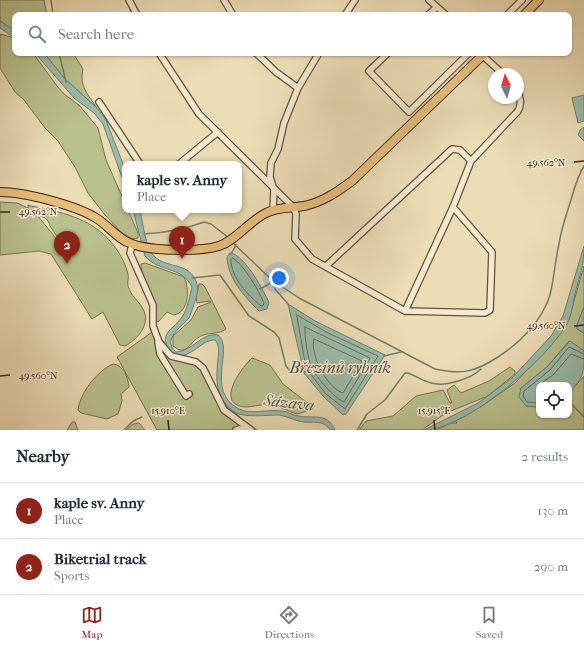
<!DOCTYPE html>
<html lang="en">
<head>
<meta charset="utf-8">
<style>
  :root { --surface:#fff; --page:#f6f6f7; --text:#1f2937; --muted:#747a83; --line:#e0e1e3; --accent:#8f2418 }
  body { margin:0; font-family:"IM FELL French Canon",serif; background:var(--page); color:var(--text) }
  .controls { position:absolute; right:12px; bottom:12px; display:grid; overflow:hidden; border-radius:8px; box-shadow:0 1px 3px #0004 }
  .controls button { width:36px; height:36px; display:grid; place-items:center; padding:0; border:0; border-bottom:1px solid var(--line); background:var(--surface); color:var(--text); font:20px sans-serif }
  .compass { position:absolute; left:488px; top:68px; width:36px; height:36px; border-radius:50%; background:var(--surface); box-shadow:0 1px 3px #0004; rotate:355deg }
  .you { position:absolute; left:279px; top:278px; width:14px; height:14px; margin:-10px; border:3px solid #fff; border-radius:50%; background:#1a73e8; box-shadow:0 0 0 6px #1a73e833 }
  .badge { display:grid; place-items:center; width:26px; height:26px; border-radius:50%; background:var(--accent); color:#fff; font-size:13px; font-weight:700 }
  .pin { position:absolute; translate:-50% -33px; filter:drop-shadow(0 1px 2px #0008) }
  .pin::after { content:''; position:absolute; top:21px; width:14px; height:12px; background:inherit; clip-path:polygon(0 0,100% 0,50% 100%) }
  .popup { position:absolute; left:122px; top:161px; width:120px; height:52px; box-sizing:border-box; display:grid; place-content:center; border-radius:8px; background:var(--surface); filter:drop-shadow(0 1px 3px #0005); font-size:13px; white-space:nowrap; color:var(--muted) }
  .popup b { font-size:15px; color:var(--text) }
  .popup::after { content:''; position:absolute; left:50%; top:100%; margin-left:-8px; border:8px solid transparent; border-top-color:var(--surface) }
  .list { margin:0; padding:0; list-style:none }
  h2 { display:flex; justify-content:space-between; align-items:center; height:52px; margin:0; padding:0 16px; font-size:17px }
  h2 small { font-size:13px; font-weight:400; color:var(--muted) }
  .list li { display:grid; grid-template-columns:26px 1fr auto; gap:12px; align-items:center; box-sizing:border-box; height:56px; padding:0 16px; border-top:1px solid var(--line) }
  .list b { display:block; font-size:15px; white-space:nowrap }
  .list p { margin:0; font-size:13px; white-space:nowrap; color:var(--muted) }
  .list em { font-size:13px; font-style:normal; color:var(--muted) }
  .icon { flex:none; width:22px; height:22px; fill:none; stroke:currentColor; stroke-width:2; stroke-linecap:round; stroke-linejoin:round }
  .map { position:relative; flex:none; width:584px; height:430px; overflow:hidden }
  .search { position:absolute; background:var(--surface); box-shadow:0 1px 3px #0004; left:12px; right:12px; top:12px; height:44px; display:flex; align-items:center; gap:10px; box-sizing:border-box; padding:0 14px; border-radius:8px; color:var(--muted); font-size:15px }
  .sheet { height:164px; background:var(--surface) }
  nav { display:flex; justify-content:space-around; align-items:center; box-sizing:border-box; height:56px; border-top:1px solid var(--line); background:var(--surface); font-size:11px; color:var(--muted) }
  nav a { display:grid; justify-items:center; gap:2px }
  nav .on { color:var(--accent) }
  .map>svg:first-child { display:block }
</style>
</head>
<body>
<div class="map">
<svg width="584" height="430" viewBox="0 0 584 430">
  <rect width="100%" height="100%" fill="#ecdcb6"/>
  <filter id="stains"><feTurbulence type="fractalNoise" baseFrequency=".005" numOctaves="4"/><feColorMatrix values="0 0 0 0 .2 0 0 0 0 .09 0 0 0 0 .02 0 0 0 .5 -.17"/></filter>
  <radialGradient id="worn" r=".72"><stop offset=".6" stop-color="#630" stop-opacity="0"/><stop offset="1" stop-color="#630" stop-opacity=".3"/></radialGradient>
  <path fill="#b8c08d" stroke="#7a714e" fill-rule="evenodd" d="M0 0H44L47 15H15V31L0 21Z
    M0 34 15 38V53H33L57 86 64 94 79 105 98 128 106 160 125 203V210H128L138 233V238L133 239 121 232 105 215 88 193 75 167 58 141 45 128 24 100 15 92 0 68Z
    M44 53H73L83 69C79 86 88 95 97 108L65 79Z
    M0 202 17 203 28 208V205L31 206C54 210 79 216 97 229 111 239 124 257 128 274 129 278 127 282 128 286 131 296 138 300 143 309 151 324 138 339 125 346L120 345 103 312 92 319 51 254 39 251 0 255ZM37 215C44 217 48 218 50 226L68 253Z
    M145 263 184 277C190 289 189 312 174 315L167 312 158 322 156 319C154 310 140 269 141 264Z
    M584 266V307L577 325V329L584 333V351L569 341 547 367 527 383 526 406 539 407V415H569V393L584 376V430H436L450 423H457L455 420 482 406 515 383 553 342 568 322Z
    M199 284H202L205 287 226 329C219 335 207 332 199 337 191 341 190 351 179 350L173 346V336L191 320 198 307 211 302 210 301 197 303 196 297Z
    M155 330 173 354 193 358 207 368 218 392 228 408 257 430H157L117 357Z
    M252 358 270 365 283 384 309 404 310 406 307 411 297 414C287 411 279 406 268 405 260 404 253 407 246 407 214 405 241 368 252 358Z
    M113 364C124 365 128 378 129 387L121 394 122 401 118 414 107 419 81 413 78 410C80 393 97 371 113 364Z
    M510 367 515 371V374L488 396 446 413 422 430H359L366 421 393 416 416 396 443 390 450 403H452L447 390 454 385 461 393 489 381Z
    M72 422H75L78 430H67Z
    M139 423 145 430H126L133 424Z"/>
  <path fill="#99bcab" stroke="#737e6c" d="M0 21 15 31V38L0 28Z
    M35 53H44L65 79 97 108 106 120 125 169V186L103 124 94 113 74 98Z
    M584 95V121L578 123 572 98Z
    M584 127V141L578 135 580 130Z
    M133 210H140C143 222 145 248 154 256 167 270 194 260 198 289 198 293 191 314 189 318 182 327 161 339 176 352 193 351 202 332 218 335 235 348 204 391 239 409 250 415 268 409 281 411 287 411 292 415 298 416 314 419 327 412 335 430H330C325 420 313 423 303 422 295 421 287 416 279 415 268 415 243 418 234 412 202 389 227 350 215 340 201 339 194 358 174 356 154 333 174 331 184 314 188 306 190 295 192 287 181 265 159 273 145 256Z
    M584 246C584 267 580 274 575 294 573 302 572 312 569 320 551 357 465 430 424 430L478 403 512 378 551 336 563 316Z
    M230 253C244 254 264 291 269 303L267 309 259 311C244 296 228 279 227 257Z
    M288 304 315 321 385 355 346 414 343 415 323 396 304 373Z
    M584 307V333L577 329V325Z
    M570 341 584 351C584 374 584 376 569 393V385H539V407L526 406 519 397 521 388 547 367Z"/>
  <g fill="none" stroke-linecap="round" stroke-linejoin="round">
    <path stroke="#6a6f5c" stroke-width="1" d="M233 258C244 265 259 291 264 303L263 306H261C248 295 231 278 231 260Z
      M297 315 328 333 378 356 345 409 326 394 308 371 305 362Z
      M305 327 370 358 344 402C335 399 316 377 312 368 308 361 304 334 305 327Z
      M314 339 362 361 343 393C328 389 309 354 314 339Z
      M539 385 554 374 571 354 584 359
      M539 403 527 402 523 396 524 391 550 370 569 347 584 354"/>
    <path stroke="#737e6c" stroke-width="1.5" d="M51 0 53 15
      M59 53 66 82
      M144 234C165 233 185 229 204 222L211 224 229 238
      M233 243 272 280 299 298 435 369C462 375 475 372 498 357 520 343 542 321 550 295 554 279 555 261 559 244 561 230 566 216 570 203 574 190 577 177 584 166
      M231 254 236 245
      M192 278 220 275 249 316 274 332 279 338 286 366 291 372H306
      M260 289 269 284 272 280 275 289 288 304
      M384 356 401 352
      M569 401 584 417
      M124 430 133 421 142 417
      M357 430 367 414 385 400 405 373H408C416 376 423 381 431 383 445 387 471 379 481 369"/>
    <defs>
      <path id="minor" d="M129 0 137 15
        M224 0 233 15
        M429 0 446 15
        M345 15 355 0
        M428 15 437 7
        M507 15 522 0
        M159 53 199 114 293 207 296 214 295 239 312 259 405 311 485 313 490 310 492 252 453 207
        M256 53 276 72 298 88
        M388 53 369 71 409 112 469 53
        M482 55 503 74
        M99 102 140 164
        M179 164 218 132
        M273 210 274 190 270 177 271 163 278 149 284 123 298 88 319 53
        M132 245 130 253 153 305V326L159 342 171 356 196 362 203 368 224 410 251 430
        M326 266 452 149 460 150 471 161
        M405 311 453 207 471 161 518 111C522 104 520 98 518 90
        M158 342 160 354 186 396 189 394
        M236 430 246 427"/>
      <path id="primary" d="M524 15 539 0
        M0 192C24 192 75 205 96 218 108 225 118 240 132 244 151 251 200 252 219 246 237 240 249 221 266 213 277 207 292 208 304 206 323 202 337 192 352 181L485 53"/>
    </defs>
    <use href="#minor" stroke="#675038" stroke-width="8"/>
    <use href="#primary" stroke="#3b220e" stroke-width="10"/>
    <use href="#minor" stroke="#f3e8d0" stroke-width="5.5"/>
    <use href="#primary" stroke="#e6be7b" stroke-width="8"/>
  </g>
  <path fill="none" stroke="#3b220e" stroke-width="1.5" d="M574 162 584 161M0 212H10M574 326 584 325M0 376 10 375M168 420 169 430M434 420 435 430"/>
  <g text-anchor="middle" stroke-width="3" stroke-linejoin="round" paint-order="stroke">
    <g font-size="16" font-style="italic" fill="#57503d" stroke="#f3e8d0">
      <text x="340" y="373">Březinů rybník</text>
      <text transform="translate(289 402) rotate(6)" y="6">Sázava</text>
    </g>
  </g>
  <g font-size="10" text-anchor="middle" fill="#3b220e" stroke="#f3e8d0" stroke-width="3" stroke-linejoin="round" paint-order="stroke">
    <text x="546" y="166">49.562°N</text>
    <text x="38" y="215">49.562°N</text>
    <text x="546" y="329">49.560°N</text>
    <text x="38" y="379">49.560°N</text>
    <text x="168" y="414">15.910°E</text>
    <text x="434" y="414">15.915°E</text>
  </g>
  <rect width="100%" height="100%" filter="url(#stains)"/>
  <rect width="100%" height="100%" fill="url(#worn)"/>
</svg>
<div class="controls">
<button><svg class="icon" aria-label="locate" viewBox="0 0 24 24"><circle cx="12" cy="12" r="6"/><path d="M12 2v4M12 18v4M2 12h4M18 12h4"/></svg></button>
</div>
<svg class="compass" viewBox="-18 -18 36 36"><path d="M0-13l5 13h-10z" fill="#e53935"/><path d="M0 13l5-13h-10z" fill="#747a83"/></svg>
<div class="you"></div>
<div class="pin badge" style="left:182px;top:259px">1</div>
<div class="popup"><b>kaple sv. Anny</b>Place</div>
<div class="pin badge" style="left:67px;top:264px">2</div>
<div class="search"><svg class="icon" aria-label="search" viewBox="0 0 24 24"><circle cx="10" cy="10" r="6"/><path d="M15 15l6 6"/></svg>Search here</div>
</div>
<section class="sheet">
<h2>Nearby<small>2 results</small></h2>
<ul class="list">
<li><span class="badge">1</span><div><b>kaple sv. Anny</b><p>Place</p></div><em>130 m</em></li>
<li><span class="badge">2</span><div><b>Biketrial track</b><p>Sports</p></div><em>290 m</em></li>
</ul>
</section>
<nav>
<a class="on"><svg class="icon" aria-label="map" viewBox="0 0 24 24"><path d="M3 6l6-2 6 2 6-2v14l-6 2-6-2-6 2zM9 4v14M15 6v14"/></svg>Map</a>
<a><svg class="icon" aria-label="directions" viewBox="0 0 24 24"><path d="M12 3l9 9-9 9-9-9zM9 14v-3h6M13 9l2 2-2 2"/></svg>Directions</a>
<a><svg class="icon" aria-label="saved" viewBox="0 0 24 24"><path d="M7 4h10v16l-5-4-5 4z"/></svg>Saved</a>
</nav>
</body>
</html>
